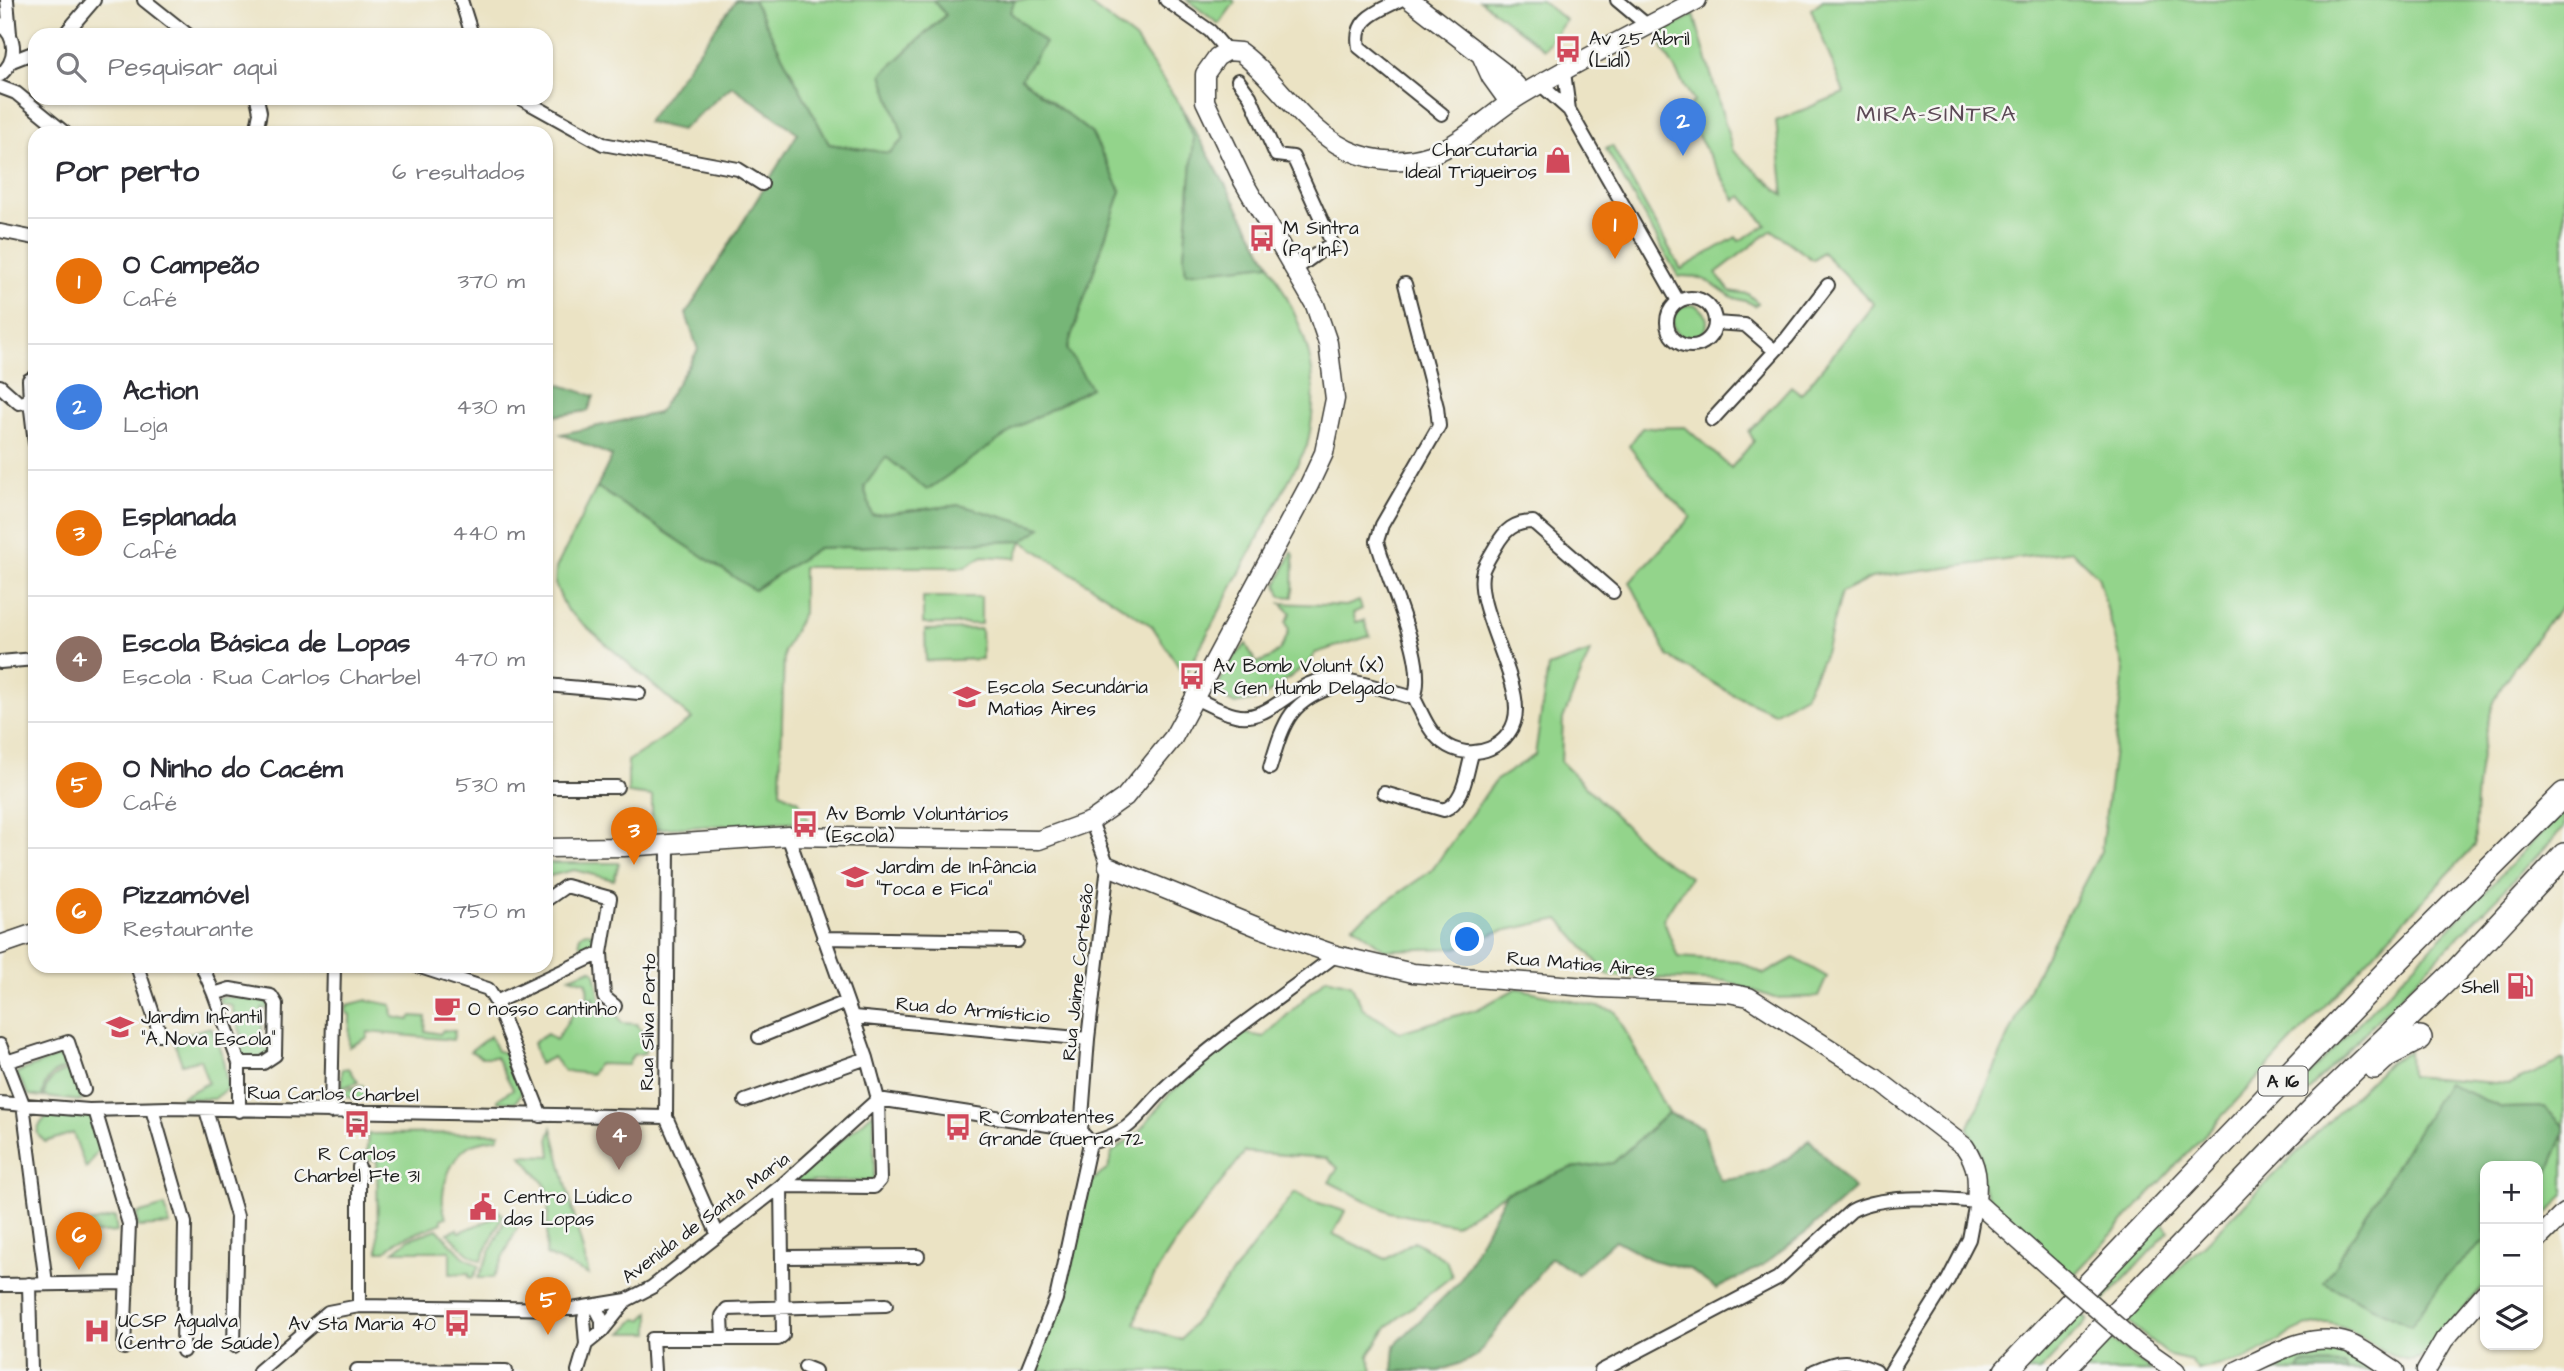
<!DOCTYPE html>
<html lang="pt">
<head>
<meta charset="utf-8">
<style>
  :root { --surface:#fff; --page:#f7f7f7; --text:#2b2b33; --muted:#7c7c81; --line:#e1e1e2; --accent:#0b8043 }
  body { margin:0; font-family:"Architects Daughter",sans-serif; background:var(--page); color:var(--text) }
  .controls { position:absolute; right:21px; bottom:21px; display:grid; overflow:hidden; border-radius:14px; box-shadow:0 2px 5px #0004 }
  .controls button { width:63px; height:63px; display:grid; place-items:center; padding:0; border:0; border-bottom:2px solid var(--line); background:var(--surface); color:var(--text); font:35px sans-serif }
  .you { position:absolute; left:1468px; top:940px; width:24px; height:24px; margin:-18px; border:5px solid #fff; border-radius:50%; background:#1a73e8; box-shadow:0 0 0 10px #1a73e833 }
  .badge { display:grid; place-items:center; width:46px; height:46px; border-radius:50%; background:var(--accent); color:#fff; font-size:23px; font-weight:700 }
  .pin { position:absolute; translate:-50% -58px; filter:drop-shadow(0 2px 4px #0008) }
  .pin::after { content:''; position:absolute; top:37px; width:24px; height:21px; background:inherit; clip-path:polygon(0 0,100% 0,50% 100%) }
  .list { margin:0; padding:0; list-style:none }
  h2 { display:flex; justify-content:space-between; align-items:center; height:91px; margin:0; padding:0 28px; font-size:30px }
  h2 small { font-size:23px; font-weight:400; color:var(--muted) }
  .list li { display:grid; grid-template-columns:46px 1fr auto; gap:21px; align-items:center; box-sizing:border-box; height:126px; padding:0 28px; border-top:2px solid var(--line) }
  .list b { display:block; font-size:26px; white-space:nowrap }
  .list p { margin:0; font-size:23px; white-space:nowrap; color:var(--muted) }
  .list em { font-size:23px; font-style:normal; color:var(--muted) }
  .icon { flex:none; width:38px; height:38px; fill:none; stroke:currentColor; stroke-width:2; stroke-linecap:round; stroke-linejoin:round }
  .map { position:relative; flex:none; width:2564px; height:1371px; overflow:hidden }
  .search { position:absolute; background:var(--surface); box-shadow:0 2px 5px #0004; left:28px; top:28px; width:525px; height:77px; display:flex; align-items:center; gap:18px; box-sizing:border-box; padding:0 24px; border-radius:21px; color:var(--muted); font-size:26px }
  .panel { position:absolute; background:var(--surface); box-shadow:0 2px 5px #0004; left:28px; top:126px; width:525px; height:847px; border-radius:21px }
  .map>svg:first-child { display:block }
</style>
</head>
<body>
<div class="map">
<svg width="2564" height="1371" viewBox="0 0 2564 1371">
  <rect width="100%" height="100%" fill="#f6f6f2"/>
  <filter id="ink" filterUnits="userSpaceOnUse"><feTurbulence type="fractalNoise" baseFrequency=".0143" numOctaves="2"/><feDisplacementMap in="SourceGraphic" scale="14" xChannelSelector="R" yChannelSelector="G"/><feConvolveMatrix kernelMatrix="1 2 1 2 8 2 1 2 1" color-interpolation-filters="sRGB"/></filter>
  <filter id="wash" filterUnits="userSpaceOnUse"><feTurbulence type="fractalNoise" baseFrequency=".00686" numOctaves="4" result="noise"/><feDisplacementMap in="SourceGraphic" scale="28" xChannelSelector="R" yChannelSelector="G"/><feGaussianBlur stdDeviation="1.57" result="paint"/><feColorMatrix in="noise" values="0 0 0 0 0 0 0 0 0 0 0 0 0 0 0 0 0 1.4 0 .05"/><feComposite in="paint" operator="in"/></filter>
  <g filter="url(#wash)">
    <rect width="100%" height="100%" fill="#ebe3c4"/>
    <path fill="#93d48b" stroke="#587854" stroke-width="2" d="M753 0H933L946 14 882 74 904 139 889 153 829 144Z
      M1015 0H1084L1135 39 1181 106 1194 138 1184 256 1186 273 1270 264C1304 331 1325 368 1307 446L1185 676 1152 626 1022 541 1016 558 983 556 965 567H803V613L784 651 780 792 799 801 809 821 652 829V796L628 793V761L692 719 566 609 555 584 556 568 597 487 754 590 818 548 1022 541 960 505 872 515 864 486 886 457 1019 426 1090 388 1067 349 1121 191 1092 134 1021 78 1009 12Z
      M1187 0H1233L1235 2 1219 24Z
      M1480 0H1540L1566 20 1544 49Z
      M1823 0H2564V603C2544 627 2503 676 2493 705 2479 748 2474 800 2475 845L2072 1277 1991 1200 1982 1184 1980 1152 1968 1129 2034 978 2101 851 2124 671 2098 576 2072 551 1871 578 1841 593 1825 653 1805 695 1774 713 1732 694 1668 656 1630 582 1691 517 1660 486 1629 446 1642 428 1685 427 1731 468 1754 441 1749 432 1791 386 1801 394 1874 304 1822 252 1813 260 1772 230 1716 273 1730 291 1748 294 1758 303 1755 306C1747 299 1737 301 1729 295 1708 281 1705 276 1678 276L1606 149 1612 146 1681 269 1736 237 1739 241 1766 225 1742 196 1735 200 1690 122 1695 119 1688 106 1694 102 1663 49 1661 34 1694 15 1733 151 1784 195 1776 121 1844 93 1811 9Z
      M1673 322a17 17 0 1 1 34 0a17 17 0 1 1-34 0Z
      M1292 552 1294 555 1293 597 1281 596 1277 584Z
      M923 597H981V624H923Z
      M1359 601 1362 609 1353 613 1356 622 1364 620 1370 636 1315 653 1311 661 1261 699 1235 704 1223 697 1218 685 1231 661 1246 644 1256 663C1276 658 1283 649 1289 630L1286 622 1291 613 1281 603 1346 606Z
      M981 629 982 659 926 661 925 630Z
      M1590 652 1563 719 1561 762 1653 853 1690 877 1663 919 1678 957 1738 961 1764 974 1794 958 1827 977 1818 997 1774 998 1726 981 1609 976 1559 919 1498 932 1456 948 1385 950 1353 925 1432 870 1495 781 1535 755 1548 667Z
      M2564 809V828L2307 1092 2300 1084Z
      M546 863H619L614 880 574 870 546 877Z
      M579 940a8 8 0 1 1 16 0a8 8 0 1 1-16 0Z
      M591 969 595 972 600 998 607 1011 617 1014 622 1023 637 1024 643 1033 645 1053 633 1055 628 1065 598 1064 592 1074 564 1071 553 1057 539 1064 533 1043 547 1034 556 1040 573 1013 596 1008 594 997 588 1004 587 982 570 977Z
      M1326 978 1351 984 1363 1009 1400 1032 1478 1009 1517 988 1615 1011 1668 1113 1613 1163 1571 1168 1506 1193 1455 1225 1389 1212 1329 1182 1338 1168 1326 1158 1245 1152C1210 1198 1147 1268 1135 1324L1181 1340 1295 1192 1309 1200 1345 1211 1333 1234 1386 1259 1414 1241 1446 1260 1452 1276 1387 1327 1369 1355 1373 1371H1034L1066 1287 1090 1182 1108 1169 1112 1152 1137 1134 1169 1094 1243 1033 1264 1037Z
      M219 997 264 998 271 1009 262 1008V1044L272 1048 269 1055 253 1059 241 1057 236 1047 243 1039 231 1005 220 1003Z
      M367 1000 392 1005 393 1017 409 1020 412 1016 426 1017 425 1031 440 1034 443 1030 455 1031 453 1040 368 1032 367 1038 349 1047 350 1015 346 1012 347 1005Z
      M211 1027 222 1055 228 1088 214 1099 179 1098 208 1083 200 1059 182 1064 173 1038Z
      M490 1036 497 1051 506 1053 523 1090 516 1102H498V1099L513 1089 496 1057H481L470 1051Z
      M2409 1051 2410 1076 2509 1084 2564 1060V1126L2544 1107 2502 1108 2447 1084 2411 1326 2445 1276 2485 1241V1284L2421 1357C2393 1371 2357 1323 2325 1323 2298 1323 2270 1349 2245 1359 2231 1364 2213 1366 2198 1370L2191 1361 2170 1356 2126 1321 2389 1062Z
      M66 1053 70 1066C53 1072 44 1078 42 1097L29 1095 16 1073Z
      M349 1068 358 1082 342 1088V1069Z
      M71 1069 82 1101 44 1097C46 1079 55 1075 71 1069Z
      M362 1085 366 1091 363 1100H354L343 1094V1091Z
      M874 1112V1181L793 1182Z
      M60 1113 93 1114 101 1145 86 1169 73 1133 45 1142 37 1133C40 1120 46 1116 60 1113Z
      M552 1128 589 1275 546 1255 549 1196 546 1186 521 1155 551 1156 549 1137Z
      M500 1133 498 1138C489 1140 478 1141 470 1145 449 1158 437 1195 446 1217L441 1219 442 1223 398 1240 386 1251H378L377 1160H366L368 1134Z
      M2564 1134V1195L2538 1225V1194Z
      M165 1206 170 1225 138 1227 137 1214Z
      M499 1211 503 1215 481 1261 467 1253 448 1233 457 1229 459 1232 495 1218Z
      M521 1214 523 1216 493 1278H478L506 1218H517Z
      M115 1217 117 1232 85 1234 83 1227 71 1226 70 1222 89 1223Z
      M2161 1221 2169 1231 2103 1302 2094 1294Z
      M437 1229 463 1256 479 1266 473 1278 469 1277V1273L450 1274V1251H394L409 1239Z
      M2077 1310 2088 1320 2039 1371H2019Z
      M650 1312V1333H622L636 1319 642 1320Z
      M2110 1339 2152 1371H2080Z
      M2332 1351 2346 1354 2376 1371H2347L2344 1365 2302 1364 2298 1371H2260L2301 1353Z"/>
    <path fill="#76b677" stroke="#49694a" stroke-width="2" d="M736 0H753L829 144 889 153 904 139 882 74 946 15 933 0H1015L1010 12 1045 43 1021 78 1092 134 1121 191 1067 349 1091 388 1019 426 927 490 886 457 864 487 872 515 960 505 1041 528 1022 541 818 548 754 590 597 487 612 456 561 434 658 413 698 350 686 314 798 133 732 86 681 130 647 122Z
      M1181 106 1270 264 1186 273 1184 256 1194 138Z
      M546 380 594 396 588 411 546 417Z
      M2447 1083 2502 1108 2544 1107 2564 1126V1134L2538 1194V1166H2485V1241L2445 1277 2411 1326 2324 1283Z
      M1668 1113 1702 1127 1720 1180C1755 1178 1786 1166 1809 1139L1854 1189 1808 1231 1762 1266 1716 1289 1689 1269 1652 1260 1615 1240 1577 1274 1551 1258 1475 1358 1439 1371H1393L1395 1345 1459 1282 1506 1193 1571 1168 1613 1163Z
      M2302 1364 2344 1365 2347 1371H2298Z"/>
  </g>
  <g filter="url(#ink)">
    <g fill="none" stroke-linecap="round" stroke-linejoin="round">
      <defs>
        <path id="street" d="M7 0 10 34
          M144 0 188 35
          M461 0 472 35
          M1166 0 1210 31 1227 51
          M1400 0C1379 11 1353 18 1359 47L1442 114
          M1617 0 1648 26
          M0 24C18 38 17 61 0 75
          M64 35 94 0
          M12 61 35 52
          M1564 72 1569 110
          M1238 80 1250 96 1276 155 1293 157 1332 243 1293 271
          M1540 84 1569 110 1678 301
          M0 87 16 93 65 133
          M520 98 603 144 738 169 762 184
          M256 133 260 112 257 98
          M0 231 35 238
          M1405 284 1437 407 1439 426 1382 525 1377 541C1387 583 1429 660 1414 698
          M1667 322a24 24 0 1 1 48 0a24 24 0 1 1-48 0Z
          M1715 323 1745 325 1775 351
          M0 386 19 403 30 401 29 380 35 377
          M30 401 35 443
          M1712 420 1787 338 1828 285
          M0 662 35 659
          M546 685 639 693
          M1195 698C1208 704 1221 712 1235 715 1268 724 1291 684 1323 680 1353 677 1386 691 1414 698
          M1414 698C1422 713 1428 731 1442 742 1471 765 1516 747 1516 709 1516 670 1473 602 1483 570 1486 562 1492 553 1496 546 1505 530 1514 522 1533 522L1613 592
          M1270 768C1284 721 1289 700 1339 685
          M546 787H617
          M1384 793 1444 810C1465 801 1466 773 1472 754
          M668 844 666 1117 717 1233
          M823 938 1017 941
          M601 953 604 997 615 1006
          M137 966 160 1034
          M202 966 214 994
          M417 966 488 989 496 1002 601 953 610 898 566 886 546 900
          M496 1002 541 1116
          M854 1017 1088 1039
          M759 1037 846 1002
          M0 1045 23 1104 46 1283
          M6 1062 68 1042 84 1090
          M878 1099 1081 1130
          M745 1101 867 1058
          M0 1103 89 1110 169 1108 666 1117
          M152 1109 185 1223 183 1351
          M95 1110 129 1224 124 1348
          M206 1110 237 1216 234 1346
          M239 1111V1063L214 994 230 989 271 996 276 1004 275 1055 263 1063H239
          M331 1112 334 966
          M1081 1130 1088 1039 1108 866 1091 821
          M1090 1143C1137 1131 1137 1113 1169 1084 1221 1037 1281 997 1336 955
          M359 1167V1306
          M783 1257 918 1256
          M29 1284 31 1371
          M0 1285 127 1283
          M602 1331 627 1300
          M723 1338 722 1316 727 1309 886 1305
          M586 1344 602 1331V1320L595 1306
          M805 1367 815 1371
          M357 1370 506 1371
          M259 1371 328 1312 359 1306 572 1309 627 1300 652 1287 781 1186 878 1099
          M578 1371 586 1344 584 1319 587 1307
          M654 1371 652 1339H778L783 1335 781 1186 874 1187 880 1180 878 1099 867 1058 788 836
          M1027 1371 1056 1299 1090 1143 1085 1136
          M1601 1371 1778 1278 1851 1211C1882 1194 1942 1198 1976 1202L1969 1239 1948 1280 1891 1371
          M1814 1371C1842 1358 1848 1360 1876 1371"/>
        <path id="secondary" d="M1410 0 1502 71 1524 93
          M1482 57 1491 77 1509 102
          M546 848 624 847 788 836 1039 840 1091 821 1125 797 1173 738 1309 485 1324 453 1335 399 1328 343 1315 305 1243 181 1205 101V74L1217 57 1227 51 1240 52C1275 78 1299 121 1337 144 1364 161 1399 165 1430 155 1466 142 1490 113 1523 94 1580 60 1639 31 1697 0
          M1108 866 1260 928 1336 955 1413 973 1599 988 1728 993 1749 997 1874 1077 1965 1147C1978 1166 1978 1180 1976 1202L2050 1268
          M0 945 35 933
          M2538 1239 2564 1213
          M2136 1343 2176 1371
          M2236 1371C2270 1356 2309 1330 2348 1343 2365 1349 2380 1362 2395 1371
          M2426 1371 2444 1340 2485 1293"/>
        <path id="highway" d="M2374 1067 2387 1055 2420 1038
          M2006 1371 2393 965 2564 794
          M2061 1371 2324 1098 2456 971 2564 855"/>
      </defs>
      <use href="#street" stroke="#3b3a35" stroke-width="16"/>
      <use href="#secondary" stroke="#3b3a35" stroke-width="21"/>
      <use href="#highway" stroke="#3b3a35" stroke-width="26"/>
      <use href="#street" stroke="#fff" stroke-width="12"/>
      <use href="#secondary" stroke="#fff" stroke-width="18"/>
      <use href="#highway" stroke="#fff" stroke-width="23"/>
      <defs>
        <path id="secondary-bridge" d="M2050 1268 2136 1343"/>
      </defs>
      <use href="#secondary-bridge" stroke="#3b3a35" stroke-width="21" stroke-linecap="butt"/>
      <use href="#secondary-bridge" stroke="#fff" stroke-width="18"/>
    </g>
  </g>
  <defs>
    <symbol id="bus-bare" viewBox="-9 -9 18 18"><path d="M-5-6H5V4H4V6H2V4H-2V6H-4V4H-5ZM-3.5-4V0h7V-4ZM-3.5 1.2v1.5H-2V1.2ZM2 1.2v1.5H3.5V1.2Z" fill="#d1495b" stroke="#f6f6f2" stroke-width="2.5" paint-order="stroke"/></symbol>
    <symbol id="shop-bare" viewBox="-9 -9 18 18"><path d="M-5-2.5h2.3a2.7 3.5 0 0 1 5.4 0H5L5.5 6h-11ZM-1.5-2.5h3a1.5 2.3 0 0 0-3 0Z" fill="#d1495b" stroke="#f6f6f2" stroke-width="2.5" paint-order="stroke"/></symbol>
    <symbol id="school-bare" viewBox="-9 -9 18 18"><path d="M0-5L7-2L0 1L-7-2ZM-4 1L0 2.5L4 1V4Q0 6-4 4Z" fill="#d1495b" stroke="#f6f6f2" stroke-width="2.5" paint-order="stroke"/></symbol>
    <symbol id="fuel-bare" viewBox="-9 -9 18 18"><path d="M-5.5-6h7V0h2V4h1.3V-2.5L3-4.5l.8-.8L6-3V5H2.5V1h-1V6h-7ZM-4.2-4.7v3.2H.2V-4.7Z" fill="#d1495b" stroke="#f6f6f2" stroke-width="2.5" paint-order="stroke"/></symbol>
    <symbol id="cafe-bare" viewBox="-9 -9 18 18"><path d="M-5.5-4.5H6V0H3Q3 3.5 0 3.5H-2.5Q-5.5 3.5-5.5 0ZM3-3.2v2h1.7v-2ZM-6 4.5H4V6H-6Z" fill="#d1495b" stroke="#f6f6f2" stroke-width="2.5" paint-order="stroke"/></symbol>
    <symbol id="civic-bare" viewBox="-9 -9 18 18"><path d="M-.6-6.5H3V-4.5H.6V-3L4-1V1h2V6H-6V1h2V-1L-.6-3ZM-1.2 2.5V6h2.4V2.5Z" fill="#d1495b" stroke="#f6f6f2" stroke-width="2.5" paint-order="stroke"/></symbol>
    <symbol id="hospital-bare" viewBox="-9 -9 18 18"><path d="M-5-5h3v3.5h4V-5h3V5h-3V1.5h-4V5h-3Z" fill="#d1495b" stroke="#f6f6f2" stroke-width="2.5" paint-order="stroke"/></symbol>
  </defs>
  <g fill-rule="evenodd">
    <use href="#bus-bare" x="1549" y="30" width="38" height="38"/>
    <use href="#shop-bare" x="1539" y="141" width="38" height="38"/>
    <use href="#bus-bare" x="1243" y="219" width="38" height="38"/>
    <use href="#bus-bare" x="1173" y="657" width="38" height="38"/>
    <use href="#school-bare" x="948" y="678" width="38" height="38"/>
    <use href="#bus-bare" x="786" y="805" width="38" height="38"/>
    <use href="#school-bare" x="836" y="858" width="38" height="38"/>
    <use href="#fuel-bare" x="2501" y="967" width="38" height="38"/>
    <use href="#cafe-bare" x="428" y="989" width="38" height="38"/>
    <use href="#school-bare" x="101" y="1008" width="38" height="38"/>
    <use href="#bus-bare" x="338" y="1105" width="38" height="38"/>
    <use href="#bus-bare" x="939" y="1108" width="38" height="38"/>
    <use href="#civic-bare" x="464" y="1188" width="38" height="38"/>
    <use href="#bus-bare" x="438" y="1304" width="38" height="38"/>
    <use href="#hospital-bare" x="78" y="1312" width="38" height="38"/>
  </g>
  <g text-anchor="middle" stroke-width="5" stroke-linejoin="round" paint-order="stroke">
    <rect fill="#f6f6f2" stroke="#5d5d5c" stroke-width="2" x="2258.5" y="1066.5" width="49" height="29" rx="5"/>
    <g font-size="18" font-weight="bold" fill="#1c1c1c">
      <text x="2283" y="1087">A 16</text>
    </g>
    <g font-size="19" fill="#1c1c1c" stroke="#f6f6f2" text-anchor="start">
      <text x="1589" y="45">Av 25 Abril<tspan x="1589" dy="22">(Lidl)</tspan></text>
      <text x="1537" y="156" text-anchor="end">Charcutaria<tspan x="1537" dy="22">Ideal Trigueiros</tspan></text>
      <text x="1283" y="234">M Sintra<tspan x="1283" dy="22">(Pq Inf)</tspan></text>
      <text x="1213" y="672">Av Bomb Volunt (X)<tspan x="1213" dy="22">R Gen Humb Delgado</tspan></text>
      <text x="988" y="693">Escola Secundária<tspan x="988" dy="22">Matias Aires</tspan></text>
      <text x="826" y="820">Av Bomb Voluntários<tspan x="826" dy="22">(Escola)</tspan></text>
      <text x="876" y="873">Jardim de Infância<tspan x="876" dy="22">"Toca e Fica"</tspan></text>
      <text x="2499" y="993" text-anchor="end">Shell</text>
      <text x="468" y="1015">O nosso cantinho</text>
      <text x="141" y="1023">Jardim Infantil<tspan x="141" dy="22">"A Nova Escola"</tspan></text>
      <text x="979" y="1123">R Combatentes<tspan x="979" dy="22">Grande Guerra 72</tspan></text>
      <text x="357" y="1160" text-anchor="middle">R Carlos<tspan x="357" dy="22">Charbel Fte 31</tspan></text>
      <text x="504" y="1203">Centro Lúdico<tspan x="504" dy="22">das Lopas</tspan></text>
      <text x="118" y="1327">UCSP Agualva<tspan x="118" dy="22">(Centro de Saúde)</tspan></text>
      <text x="436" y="1330" text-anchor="end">Av Sta Maria 40</text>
    </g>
    <g font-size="19" fill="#1c1c1c" stroke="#f6f6f2">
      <text transform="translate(1581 963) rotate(5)" y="7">Rua Matias Aires</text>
      <text transform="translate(1077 972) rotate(-84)" y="7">Rua Jaime Cortesão</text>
      <text transform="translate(973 1009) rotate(5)" y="7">Rua do Armísticio</text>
      <text transform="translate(647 1022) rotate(-89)" y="7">Rua Silva Porto</text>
      <text transform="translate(333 1093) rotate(1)" y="7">Rua Carlos Charbel</text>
      <text transform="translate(705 1217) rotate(-37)" y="7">Avenida de Santa Maria</text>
    </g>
    <g font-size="23" letter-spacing="2" fill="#5b4855" stroke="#f6f6f2">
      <text x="1937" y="121">MIRA-SINTRA</text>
    </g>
  </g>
</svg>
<div class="controls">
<button>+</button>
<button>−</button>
<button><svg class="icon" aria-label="layers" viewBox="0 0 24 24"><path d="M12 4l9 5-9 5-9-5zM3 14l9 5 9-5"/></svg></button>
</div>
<div class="you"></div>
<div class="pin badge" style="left:1615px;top:259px;background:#e8710a">1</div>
<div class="pin badge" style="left:1683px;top:156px;background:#3f7fe0">2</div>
<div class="pin badge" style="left:634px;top:865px;background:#e8710a">3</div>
<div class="pin badge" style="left:619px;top:1170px;background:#8d6e63">4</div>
<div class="pin badge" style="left:548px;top:1335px;background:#e8710a">5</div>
<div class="pin badge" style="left:79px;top:1270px;background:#e8710a">6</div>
<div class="search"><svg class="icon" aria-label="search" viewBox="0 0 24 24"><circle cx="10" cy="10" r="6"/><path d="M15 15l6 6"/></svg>Pesquisar aqui</div>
<section class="panel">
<h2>Por perto<small>6 resultados</small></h2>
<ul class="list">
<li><span class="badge" style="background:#e8710a">1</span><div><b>O Campeão</b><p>Café</p></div><em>370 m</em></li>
<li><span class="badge" style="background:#3f7fe0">2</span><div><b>Action</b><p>Loja</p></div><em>430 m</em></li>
<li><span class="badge" style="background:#e8710a">3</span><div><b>Esplanada</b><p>Café</p></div><em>440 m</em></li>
<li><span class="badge" style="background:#8d6e63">4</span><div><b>Escola Básica de Lopas</b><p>Escola · Rua Carlos Charbel</p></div><em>470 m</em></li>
<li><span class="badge" style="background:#e8710a">5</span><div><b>O Ninho do Cacém</b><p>Café</p></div><em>530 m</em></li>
<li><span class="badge" style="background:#e8710a">6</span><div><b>Pizzamóvel</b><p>Restaurante</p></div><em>750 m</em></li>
</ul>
</section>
</div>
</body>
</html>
